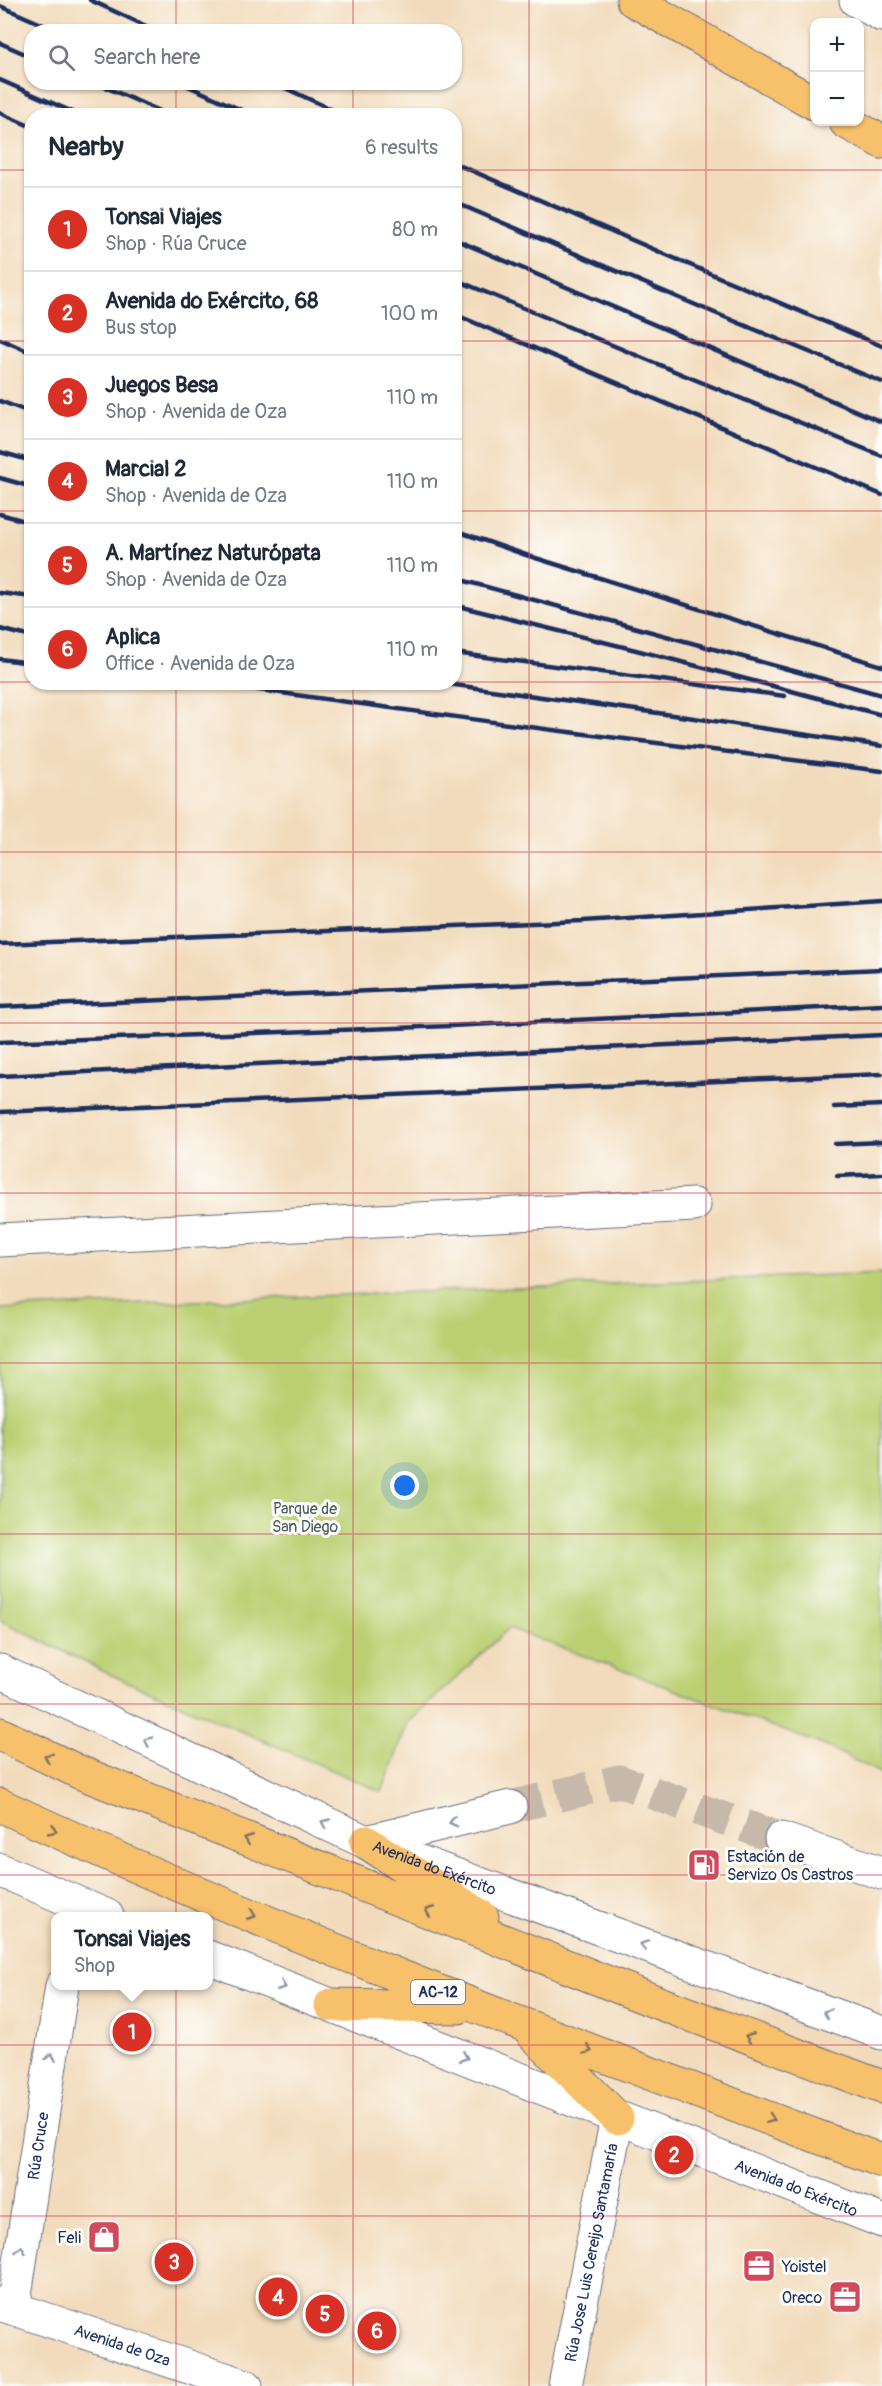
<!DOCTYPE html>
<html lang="en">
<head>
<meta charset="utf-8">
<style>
  :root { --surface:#fff; --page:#f6f6f7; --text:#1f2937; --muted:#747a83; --line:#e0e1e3; --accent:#d93025 }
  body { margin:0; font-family:Pangolin,sans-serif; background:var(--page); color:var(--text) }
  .controls { position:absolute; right:18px; top:18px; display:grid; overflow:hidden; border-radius:12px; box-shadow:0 2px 4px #0004 }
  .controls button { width:54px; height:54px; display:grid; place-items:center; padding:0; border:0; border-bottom:2px solid var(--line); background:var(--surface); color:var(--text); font:30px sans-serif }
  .you { position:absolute; left:405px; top:1486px; width:21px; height:21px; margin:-15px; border:4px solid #fff; border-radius:50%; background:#1a73e8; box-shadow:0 0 0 9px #1a73e833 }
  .badge { display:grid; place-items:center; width:39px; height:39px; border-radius:50%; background:var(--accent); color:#fff; font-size:20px; font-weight:700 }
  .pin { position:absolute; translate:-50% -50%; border:3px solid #fff; box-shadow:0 2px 6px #0006 }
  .popup { position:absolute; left:51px; top:1912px; width:162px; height:78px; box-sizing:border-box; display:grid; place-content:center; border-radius:12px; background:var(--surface); filter:drop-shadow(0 2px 4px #0005); font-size:20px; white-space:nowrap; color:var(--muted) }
  .popup b { font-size:22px; color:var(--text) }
  .popup::after { content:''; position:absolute; left:50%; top:100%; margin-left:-12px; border:12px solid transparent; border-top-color:var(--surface) }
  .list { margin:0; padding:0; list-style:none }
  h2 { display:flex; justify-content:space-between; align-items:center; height:78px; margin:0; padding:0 24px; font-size:26px }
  h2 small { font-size:20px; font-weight:400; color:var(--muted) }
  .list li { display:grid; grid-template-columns:39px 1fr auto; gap:18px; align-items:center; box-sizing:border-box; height:84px; padding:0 24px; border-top:2px solid var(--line) }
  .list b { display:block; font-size:22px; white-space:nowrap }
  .list p { margin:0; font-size:20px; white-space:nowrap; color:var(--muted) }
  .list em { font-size:20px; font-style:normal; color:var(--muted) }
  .icon { flex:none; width:33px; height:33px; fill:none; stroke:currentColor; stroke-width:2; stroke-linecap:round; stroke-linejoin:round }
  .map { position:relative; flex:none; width:882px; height:2386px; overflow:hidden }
  .search { position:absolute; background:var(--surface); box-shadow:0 2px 4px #0004; left:24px; top:24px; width:438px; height:66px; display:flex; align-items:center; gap:15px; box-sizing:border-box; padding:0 21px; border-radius:24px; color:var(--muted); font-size:22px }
  .panel { position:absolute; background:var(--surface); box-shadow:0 2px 4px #0004; left:24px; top:108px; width:438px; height:582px; border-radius:24px }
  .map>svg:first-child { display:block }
</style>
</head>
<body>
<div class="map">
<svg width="882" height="2386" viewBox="0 0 882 2386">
  <rect width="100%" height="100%" fill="#fdfcf7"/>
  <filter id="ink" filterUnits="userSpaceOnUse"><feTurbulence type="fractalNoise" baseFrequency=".0167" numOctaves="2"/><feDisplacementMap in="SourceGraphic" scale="12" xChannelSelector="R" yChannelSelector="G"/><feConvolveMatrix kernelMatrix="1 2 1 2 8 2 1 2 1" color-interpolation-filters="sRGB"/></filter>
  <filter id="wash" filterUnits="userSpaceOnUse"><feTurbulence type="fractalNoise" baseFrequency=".008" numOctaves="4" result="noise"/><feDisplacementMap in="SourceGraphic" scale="24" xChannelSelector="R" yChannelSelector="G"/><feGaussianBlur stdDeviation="1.35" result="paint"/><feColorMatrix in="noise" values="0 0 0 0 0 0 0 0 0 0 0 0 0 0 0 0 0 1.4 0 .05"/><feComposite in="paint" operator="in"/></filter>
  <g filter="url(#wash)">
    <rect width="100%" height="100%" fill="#f2dbbc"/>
    <path fill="#bcd073" stroke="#6c8068" stroke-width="1.5" d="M882 1273V1774L828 1747 509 1628 408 1723 382 1792 107 1673 0 1620V1309Z"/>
  </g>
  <g filter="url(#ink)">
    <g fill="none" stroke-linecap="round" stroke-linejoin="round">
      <path stroke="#c7b9a9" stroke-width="33" stroke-dasharray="33 16" stroke-linecap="butt" d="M510 1807 619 1781 781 1839"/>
      <defs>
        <g id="minor">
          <path d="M856 0 882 15"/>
          <path d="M0 1240 694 1205"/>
          <path id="s1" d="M0 1671 366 1842 882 2033"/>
          <path d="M781 1839 882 1873"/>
          <path d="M366 1842 510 1807"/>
          <path d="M0 1870 107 1916"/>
          <path id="s2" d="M208 1957 882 2221"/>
          <path id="s3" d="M0 2304 246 2386"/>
          <path id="s4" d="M13 2308 62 1986"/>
          <path id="s5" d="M565 2386 617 2118"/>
        </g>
        <path id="major" d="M633 0 814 103
          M846 122 882 142
          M0 1734 79 1772 659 2003 882 2087
          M0 1805C288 1939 585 2049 882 2161
          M366 1842 482 1917
          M331 2005 459 2007
          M533 2034 617 2118"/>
      </defs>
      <use href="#minor" stroke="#666b7f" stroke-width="35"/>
      <use href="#major" stroke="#666b7f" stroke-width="35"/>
      <use href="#minor" stroke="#fff" stroke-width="33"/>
      <use href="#major" stroke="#f7c06b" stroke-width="33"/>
      <path stroke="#1b2f5e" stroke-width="4.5" d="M90 0 159 32
        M0 6 60 32
        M0 43 32 57
        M0 80 82 116
        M93 82 172 116
        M179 82 255 116
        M272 82 346 116
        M0 113 32 127
        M454 163 683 262 882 346
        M454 202 710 311 882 382
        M454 239 882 422
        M454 279 691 378 882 456
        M454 314 882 495
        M0 339 32 353
        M0 401 32 413
        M0 452 32 461
        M0 478 32 487
        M0 514 32 523
        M454 530 526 555 882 666
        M454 578 882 695
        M0 593 32 597
        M454 605 636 650 882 715
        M0 629 32 637
        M454 653 785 696
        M0 659 32 663
        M200 682 232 686
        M226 682 252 689 545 729 882 771
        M433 682 687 717 882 746
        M0 944 583 921 882 901
        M0 1007 882 969
        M0 1042 451 1026 882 1005
        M0 1076 882 1035
        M834 1107 882 1105
        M0 1112 882 1074
        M835 1144 882 1142
        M837 1176 882 1174"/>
    </g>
    <defs><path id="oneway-chevron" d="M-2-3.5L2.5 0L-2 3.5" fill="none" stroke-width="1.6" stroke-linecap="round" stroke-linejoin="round" transform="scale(1.5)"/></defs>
    <g stroke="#8d97ae">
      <use href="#oneway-chevron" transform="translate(148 1741) rotate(-155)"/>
      <use href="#oneway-chevron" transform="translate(453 1822) rotate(166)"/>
      <use href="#oneway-chevron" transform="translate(325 1823) rotate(-155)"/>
      <use href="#oneway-chevron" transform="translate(644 1945) rotate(-160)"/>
      <use href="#oneway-chevron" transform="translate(282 1986) rotate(22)"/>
      <use href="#oneway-chevron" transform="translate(827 2013) rotate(-160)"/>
      <use href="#oneway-chevron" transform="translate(51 2057) rotate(-81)"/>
      <use href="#oneway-chevron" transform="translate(464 2057) rotate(22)"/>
      <use href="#oneway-chevron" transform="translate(21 2250) rotate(-81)"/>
    </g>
    <g stroke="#7e7064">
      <use href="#oneway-chevron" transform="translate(48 1757) rotate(-154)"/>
      <use href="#oneway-chevron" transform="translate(53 1830) rotate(25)"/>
      <use href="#oneway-chevron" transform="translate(248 1839) rotate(-158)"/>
      <use href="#oneway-chevron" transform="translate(429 1911) rotate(-158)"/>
      <use href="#oneway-chevron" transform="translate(252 1915) rotate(22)"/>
      <use href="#oneway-chevron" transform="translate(749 2037) rotate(-159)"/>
      <use href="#oneway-chevron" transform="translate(588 2050) rotate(21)"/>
      <use href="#oneway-chevron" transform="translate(771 2119) rotate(21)"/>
    </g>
  </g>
  <path fill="none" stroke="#d1495b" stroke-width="1.5" stroke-opacity="0.55" d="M176 0V32M353 0V32M529 0V2386M706 0V2386M176 82V116M353 82V116M0 170H32M454 170H882M0 341H32M454 341H882M0 511H32M454 511H882M0 682H32M176 682V2386M353 682V2386M454 682H882M0 852H882M0 1023H882M0 1193H882M0 1363H882M0 1534H882M0 1704H882M0 1875H882M0 2045H882M0 2216H882"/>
  <defs>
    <symbol id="fuel-square" viewBox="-11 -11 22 22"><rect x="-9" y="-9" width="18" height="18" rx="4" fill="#d1495b" stroke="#fdfcf7"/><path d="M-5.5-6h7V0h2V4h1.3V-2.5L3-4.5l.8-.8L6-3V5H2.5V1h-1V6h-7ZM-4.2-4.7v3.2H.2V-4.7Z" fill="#fff"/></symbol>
    <symbol id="shop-square" viewBox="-11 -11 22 22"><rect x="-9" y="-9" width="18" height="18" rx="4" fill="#d1495b" stroke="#fdfcf7"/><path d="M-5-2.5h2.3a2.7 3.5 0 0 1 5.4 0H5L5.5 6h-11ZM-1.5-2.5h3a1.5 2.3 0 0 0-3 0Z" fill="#fff"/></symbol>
    <symbol id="office-square" viewBox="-11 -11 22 22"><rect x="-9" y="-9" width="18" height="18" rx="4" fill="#d1495b" stroke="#fdfcf7"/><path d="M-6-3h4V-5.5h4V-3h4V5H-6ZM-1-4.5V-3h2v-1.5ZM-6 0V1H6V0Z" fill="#fff"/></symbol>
  </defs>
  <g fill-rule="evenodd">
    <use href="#fuel-square" x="685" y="1846" width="38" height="38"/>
    <use href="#shop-square" x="85" y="2218" width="38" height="38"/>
    <use href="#office-square" x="740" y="2247" width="38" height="38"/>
    <use href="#office-square" x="826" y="2278" width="38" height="38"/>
  </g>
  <g text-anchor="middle" stroke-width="6" stroke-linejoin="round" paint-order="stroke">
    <rect fill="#fdfcf7" stroke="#5f6c8c" stroke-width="1.5" x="411" y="1980" width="54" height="24" rx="4.5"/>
    <g font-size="15" font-weight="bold" fill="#1b2f5e">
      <text x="438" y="1997">AC-12</text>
    </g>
    <g font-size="16" fill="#4b5f64" stroke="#fdfcf7">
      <text x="305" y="1514">Parque de<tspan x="305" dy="18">San Diego</tspan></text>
    </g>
    <g font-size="16" fill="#1b2f5e" stroke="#fdfcf7" text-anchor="start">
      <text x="727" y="1862">Estación de<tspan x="727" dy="18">Servizo Os Castros</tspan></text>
      <text x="81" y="2243" text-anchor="end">Feli</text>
      <text x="782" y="2272">Yoistel</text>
      <text x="822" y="2303" text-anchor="end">Oreco</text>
    </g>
    <g font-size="16" fill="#1b2f5e" stroke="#fdfcf7">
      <text dy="6" stroke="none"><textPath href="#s1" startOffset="477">Avenida do Exército</textPath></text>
      <text dy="6" stroke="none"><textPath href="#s4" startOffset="164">Rúa Cruce</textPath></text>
      <text dy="6" stroke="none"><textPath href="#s2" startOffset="632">Avenida do Exército</textPath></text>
      <text dy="6" stroke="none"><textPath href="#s5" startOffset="136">Rúa Jose Luis Cereijo Santamaría</textPath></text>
      <text dy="6" stroke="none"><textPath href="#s3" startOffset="129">Avenida de Oza</textPath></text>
    </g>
  </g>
</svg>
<div class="controls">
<button>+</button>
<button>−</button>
</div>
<div class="you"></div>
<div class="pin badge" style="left:132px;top:2032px">1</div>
<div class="popup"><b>Tonsai Viajes</b>Shop</div>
<div class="pin badge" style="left:674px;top:2155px">2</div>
<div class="pin badge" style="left:174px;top:2262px">3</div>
<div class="pin badge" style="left:278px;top:2297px">4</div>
<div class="pin badge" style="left:325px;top:2314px">5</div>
<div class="pin badge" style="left:377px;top:2331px">6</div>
<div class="search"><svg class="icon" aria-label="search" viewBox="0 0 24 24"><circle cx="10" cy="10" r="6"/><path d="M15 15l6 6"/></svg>Search here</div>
<section class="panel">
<h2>Nearby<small>6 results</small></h2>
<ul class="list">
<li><span class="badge">1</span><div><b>Tonsai Viajes</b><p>Shop · Rúa Cruce</p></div><em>80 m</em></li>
<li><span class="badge">2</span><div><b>Avenida do Exército, 68</b><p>Bus stop</p></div><em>100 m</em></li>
<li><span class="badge">3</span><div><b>Juegos Besa</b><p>Shop · Avenida de Oza</p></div><em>110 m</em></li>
<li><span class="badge">4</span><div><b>Marcial 2</b><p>Shop · Avenida de Oza</p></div><em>110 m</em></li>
<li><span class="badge">5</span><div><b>A. Martínez Naturópata</b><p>Shop · Avenida de Oza</p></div><em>110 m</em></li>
<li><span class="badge">6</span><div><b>Aplica</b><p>Office · Avenida de Oza</p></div><em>110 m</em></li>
</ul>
</section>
</div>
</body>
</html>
